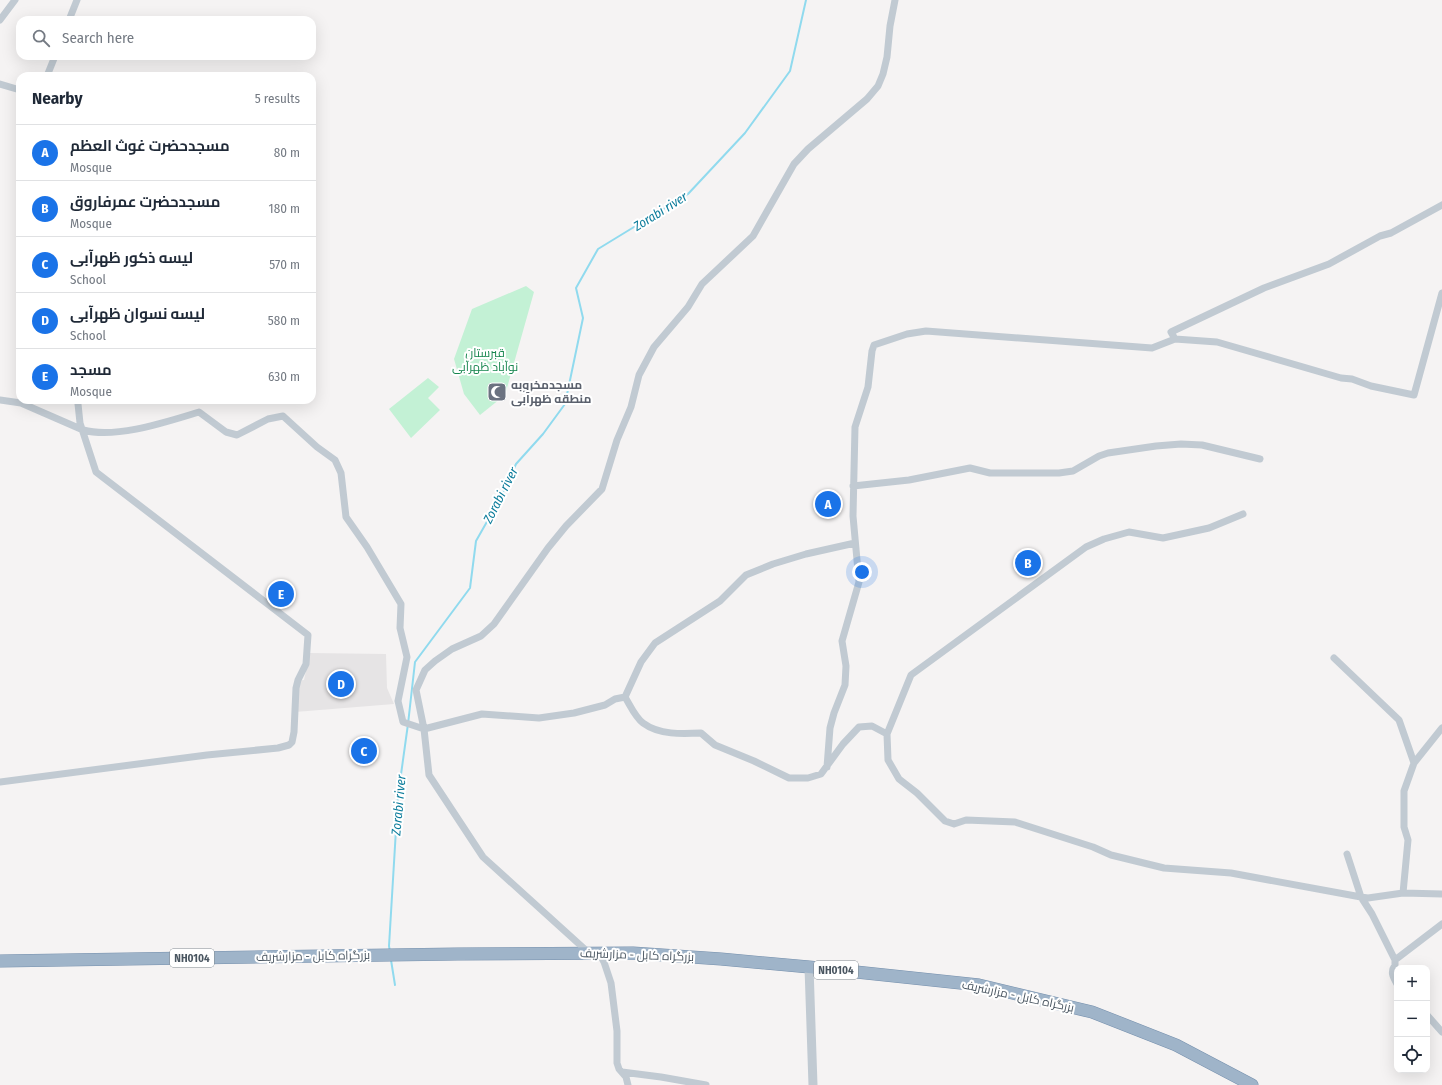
<!DOCTYPE html>
<html lang="en">
<head>
<meta charset="utf-8">
<style>
  :root { --surface:#fff; --page:#f2f2f3; --text:#1f2937; --muted:#747a83; --line:#e0e1e3; --accent:#1a73e8 }
  body { margin:0; font-family:"Fira Sans Condensed",Cairo,sans-serif; background:var(--page); color:var(--text) }
  .controls { position:absolute; right:12px; bottom:12px; display:grid; overflow:hidden; border-radius:8px; box-shadow:0 4px 16px #0002 }
  .controls button { width:36px; height:36px; display:grid; place-items:center; padding:0; border:0; border-bottom:1px solid var(--line); background:var(--surface); color:var(--text); font:20px sans-serif }
  .you { position:absolute; left:862px; top:572px; width:14px; height:14px; margin:-10px; border:3px solid #fff; border-radius:50%; background:#1a73e8; box-shadow:0 0 0 6px #1a73e833 }
  .badge { display:grid; place-items:center; width:26px; height:26px; border-radius:50%; background:var(--accent); color:#fff; font-size:13px; font-weight:700 }
  .pin { position:absolute; translate:-50% -50%; border:2px solid #fff; box-shadow:0 1px 4px #0006 }
  .list { margin:0; padding:0; list-style:none }
  h2 { display:flex; justify-content:space-between; align-items:center; height:52px; margin:0; padding:0 16px; font-size:17px }
  h2 small { font-size:13px; font-weight:400; color:var(--muted) }
  .list li { display:grid; grid-template-columns:26px 1fr auto; gap:12px; align-items:center; box-sizing:border-box; height:56px; padding:0 16px; border-top:1px solid var(--line) }
  .list b { display:block; font-size:15px; white-space:nowrap }
  .list p { margin:0; font-size:13px; white-space:nowrap; color:var(--muted) }
  .list em { font-size:13px; font-style:normal; color:var(--muted) }
  .icon { flex:none; width:22px; height:22px; fill:none; stroke:currentColor; stroke-width:2; stroke-linecap:round; stroke-linejoin:round }
  .map { position:relative; flex:none; width:1442px; height:1085px; overflow:hidden }
  .search { position:absolute; background:var(--surface); box-shadow:0 4px 16px #0002; left:16px; top:16px; width:300px; height:44px; display:flex; align-items:center; gap:10px; box-sizing:border-box; padding:0 14px; border-radius:12px; color:var(--muted); font-size:15px }
  .panel { position:absolute; background:var(--surface); box-shadow:0 4px 16px #0002; left:16px; top:72px; width:300px; height:332px; border-radius:12px }
  .map>svg:first-child { display:block }
</style>
</head>
<body>
<div class="map">
<svg width="1442" height="1085" viewBox="0 0 1442 1085">
  <rect width="100%" height="100%" fill="#f5f3f3"/>
  <path fill="#e6e4e5" d="M310 653 386 654 387 688 394 704 295 712 296 681 304 680Z"/>
  <path fill="#c3f1d5" d="M526 286 534 292 505 395 480 415 464 394 454 359 472 309Z
    M428 378 439 387 428 398 440 410 411 438 389 409Z"/>
  <g fill="none" stroke-linecap="round" stroke-linejoin="round">
    <path stroke="#90daee" stroke-width="2" d="M390 952 389 946 398 796 408 724 415 662 470 588 476 541 501 497 516 464 543 434 565 404 583 318 576 288 598 249 688 194 745 133 790 71 806 0
      M391 960 395 985"/>
    <defs>
      <path id="trunk" d="M0 961 457 954 633 953 721 959 809 967 979 985 1092 1012 1176 1045 1252 1085"/>
    </defs>
    <use href="#trunk" stroke="#7690ad" stroke-width="13"/>
    <path stroke="#c1cad2" stroke-width="7" d="M0 20 15 0
      M69 20 77 0
      M47 76 55 56
      M0 84 20 90
      M1175 339 1171 332 1264 288 1329 264 1380 236 1391 233 1442 205
      M0 400 21 403 83 430C116 439 166 422 199 412L226 432 237 435 268 419 283 416 317 447 335 460 341 473 346 517 367 547 401 604 400 628 407 657 398 701 403 722 424 729 482 714 539 718 574 713 605 705 615 699 625 697C630 705 635 717 643 723 659 735 682 734 701 733L715 745 754 761 789 778H808L821 774 843 744 859 727 872 726 887 734 888 760 899 779 917 793 945 821 954 824 966 820 1015 822 1093 847 1111 855 1164 868 1231 873 1361 897 1372 914 1395 960V965C1390 972 1393 977 1397 984
      M853 486 909 480 970 468 990 473H1059L1073 471 1099 456 1108 453 1156 446 1181 444 1202 445 1260 459
      M1334 658 1399 720 1414 763
      M625 697 641 662 655 643 720 601 746 575 773 564 806 554 855 543
      M887 734 911 675 1086 547 1104 539 1129 532 1163 538 1209 528 1243 514
      M827 767 830 728 834 713 845 685 846 666 842 641 859 582 853 516 855 427 868 387 872 351 874 345 907 334 926 331 1152 348 1175 339 1217 342 1341 378 1352 379 1371 386 1414 395 1442 293
      M0 782 207 755 278 748 289 745 292 742 294 732 296 688 298 680 306 664 308 635 96 472 80 423 78 404
      M1347 854 1361 897 1368 898 1403 893 1442 894
      M1403 893 1408 840 1404 827V791L1414 763 1442 728
      M589 953 483 857 429 775 424 729 416 690 425 670 435 661 452 649 481 636 494 624 548 548 566 526 602 489 617 440 631 407 639 375 654 347 688 307 702 284 753 236 794 164 808 149 867 99 878 86 883 74 887 57 890 26 895 0
      M599 953 604 962 611 983 617 1031V1063L619 1069 626 1077 628 1085
      M1395 960 1442 924
      M1427 1015 1442 1032
      M622 1072 661 1077 706 1085"/>
    <path stroke="#c1cad2" stroke-width="9" d="M809 967 813 1085"/>
    <use href="#trunk" stroke="#9fb4c9" stroke-width="12"/>
  </g>
  <defs>
    <symbol id="mosque-square" viewBox="-11 -11 22 22"><rect x="-9" y="-9" width="18" height="18" rx="4" fill="#6b7280" stroke="#fff"/><path d="M3.5-4.9A6 6 0 1 0 3.5 4.9A5 5 0 1 1 3.5-4.9Z" fill="#fff"/></symbol>
  </defs>
  <g fill-rule="evenodd">
    <use href="#mosque-square" x="486" y="381" width="22" height="22"/>
  </g>
  <g text-anchor="middle" stroke-width="4" stroke-linejoin="round" paint-order="stroke">
    <g fill="#fff" stroke="#808990" stroke-width="1">
      <rect x="170" y="949" width="44" height="18" rx="3"/>
      <rect x="814" y="961" width="44" height="18" rx="3"/>
    </g>
    <g font-size="11" font-weight="bold" fill="#4a5661">
      <text x="192" y="962">NH0104</text>
      <text x="836" y="974">NH0104</text>
    </g>
    <g font-size="12" fill="#17864f" stroke="#fff">
      <text x="485" y="357">قبرستان<tspan x="485" dy="14">نوآباد ظهرآبی</tspan></text>
    </g>
    <g font-size="12" font-weight="bold" fill="#5b616d" stroke="#fff" text-anchor="start">
      <text x="511" y="389">مسجدمخروبه<tspan x="511" dy="14">منطقه ظهرآبی</tspan></text>
    </g>
    <g font-size="12" fill="#4a5661" stroke="#fff">
      <text transform="translate(637 955) rotate(2)" y="4">بزرگراه کابل - مزارشریف</text>
      <text transform="translate(313 956) rotate(-1)" y="4">بزرگراه کابل - مزارشریف</text>
      <text transform="translate(1018 996) rotate(12)" y="4">بزرگراه کابل - مزارشریف</text>
    </g>
    <g font-size="13" font-style="italic" fill="#0c7c9b" stroke="#fff">
      <text transform="translate(660 211) rotate(-32)" y="5">Zorabi river</text>
      <text transform="translate(500 495) rotate(-63)" y="5">Zorabi river</text>
      <text transform="translate(398 805) rotate(-85)" y="5">Zorabi river</text>
    </g>
  </g>
</svg>
<div class="controls">
<button>+</button>
<button>−</button>
<button><svg class="icon" aria-label="locate" viewBox="0 0 24 24"><circle cx="12" cy="12" r="6"/><path d="M12 2v4M12 18v4M2 12h4M18 12h4"/></svg></button>
</div>
<div class="you"></div>
<div class="pin badge" style="left:828px;top:504px">A</div>
<div class="pin badge" style="left:1028px;top:563px">B</div>
<div class="pin badge" style="left:364px;top:751px">C</div>
<div class="pin badge" style="left:341px;top:684px">D</div>
<div class="pin badge" style="left:281px;top:594px">E</div>
<div class="search"><svg class="icon" aria-label="search" viewBox="0 0 24 24"><circle cx="10" cy="10" r="6"/><path d="M15 15l6 6"/></svg>Search here</div>
<section class="panel">
<h2>Nearby<small>5 results</small></h2>
<ul class="list">
<li><span class="badge">A</span><div><b>مسجدحضرت غوث العظم</b><p>Mosque</p></div><em>80 m</em></li>
<li><span class="badge">B</span><div><b>مسجدحضرت عمرفاروق</b><p>Mosque</p></div><em>180 m</em></li>
<li><span class="badge">C</span><div><b>لیسه ذکور ظهرآبی</b><p>School</p></div><em>570 m</em></li>
<li><span class="badge">D</span><div><b>لیسه نسوان ظهرآبی</b><p>School</p></div><em>580 m</em></li>
<li><span class="badge">E</span><div><b>مسجد</b><p>Mosque</p></div><em>630 m</em></li>
</ul>
</section>
</div>
</body>
</html>
